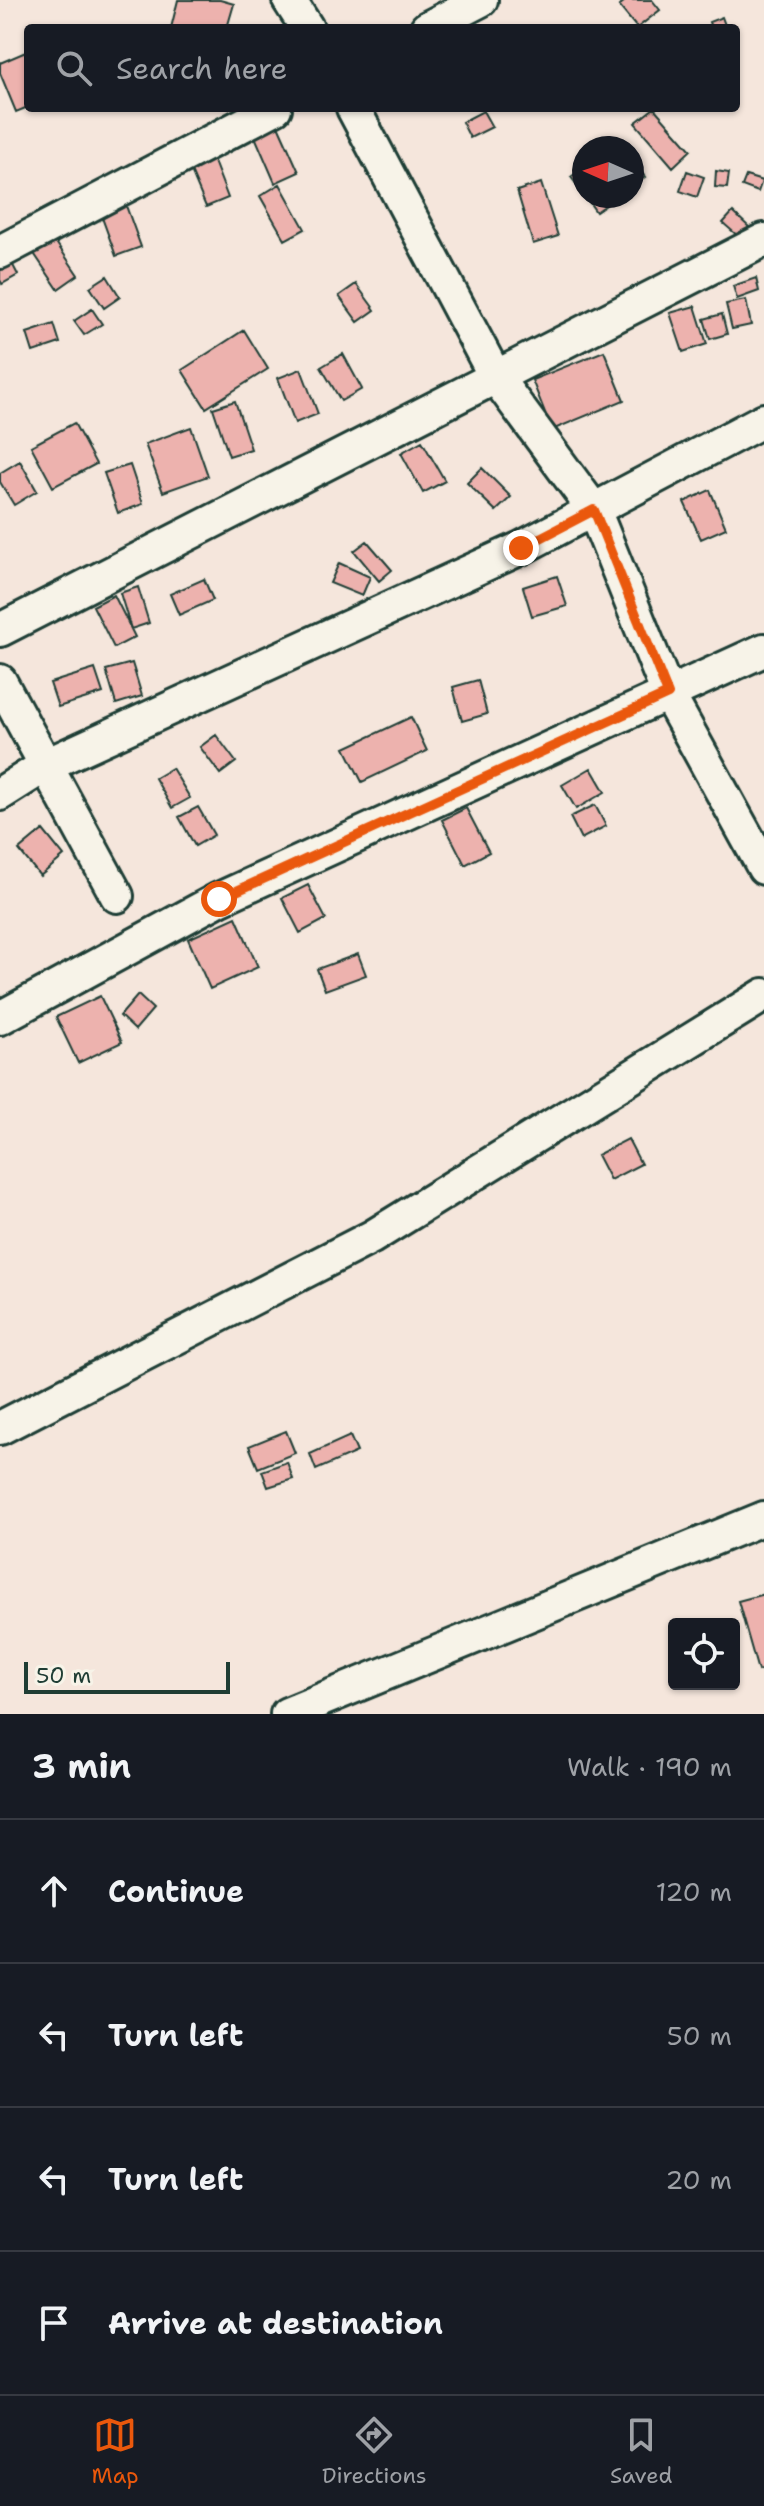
<!DOCTYPE html>
<html lang="en">
<head>
<meta charset="utf-8">
<style>
  :root { --surface:#171b24; --page:#20242c; --text:#f1f3f6; --muted:#9ea1a6; --line:#363941; --accent:#ea580c }
  body { margin:0; font-family:"Shantell Sans",sans-serif; background:var(--page); color:var(--text) }
  .controls { position:absolute; right:24px; bottom:24px; display:grid; overflow:hidden; border-radius:8px; box-shadow:0 2px 6px #0004 }
  .controls button { width:72px; height:72px; display:grid; place-items:center; padding:0; border:0; border-bottom:2px solid var(--line); background:var(--surface); color:var(--text); font:40px sans-serif }
  .compass { position:absolute; left:572px; top:136px; width:72px; height:72px; border-radius:50%; background:var(--surface); box-shadow:0 2px 6px #0004; rotate:273deg }
  .scale { position:absolute; left:24px; bottom:20px; width:206px; box-sizing:border-box; padding-left:8px; border:4px solid #1f3d34; border-top:0; font-size:22px; line-height:28px; white-space:nowrap; color:#1f3d34; -webkit-text-stroke:6px #f7f3e8; paint-order:stroke }
  .stop { position:absolute; width:24px; height:24px; margin:-18px; border:6px solid #ea580c; border-radius:50%; background:#fff }
  .stop.end { background:#ea580c; border-color:#fff; box-shadow:0 2px 8px #0008 }
  .list { margin:0; padding:0; list-style:none }
  h2 { display:flex; justify-content:space-between; align-items:center; height:104px; margin:0; padding:0 32px; font-size:34px }
  h2 small { font-size:26px; font-weight:400; color:var(--muted) }
  .list li { display:grid; grid-template-columns:52px 1fr auto; gap:24px; align-items:center; box-sizing:border-box; height:144px; padding:0 32px; border-top:2px solid var(--line) }
  .list b { display:block; font-size:30px; white-space:nowrap }
  .list em { font-size:26px; font-style:normal; color:var(--muted) }
  .icon { flex:none; width:44px; height:44px; fill:none; stroke:currentColor; stroke-width:2; stroke-linecap:round; stroke-linejoin:round }
  .map { position:relative; flex:none; width:764px; height:1714px; overflow:hidden }
  .search { position:absolute; background:var(--surface); box-shadow:0 2px 6px #0004; left:24px; right:24px; top:24px; height:88px; display:flex; align-items:center; gap:20px; box-sizing:border-box; padding:0 28px; border-radius:8px; color:var(--muted); font-size:30px }
  .sheet { height:680px; background:var(--surface) }
  nav { display:flex; justify-content:space-around; align-items:center; box-sizing:border-box; height:112px; border-top:2px solid var(--line); background:var(--surface); font-size:22px; color:var(--muted) }
  nav a { display:grid; justify-items:center; gap:4px }
  nav .on { color:var(--accent) }
  .map>svg:first-child { display:block }
</style>
</head>
<body>
<div class="map">
<svg width="764" height="1714" viewBox="0 0 764 1714">
  <rect width="100%" height="100%" fill="#f5e6dc"/>
  <filter id="ink" filterUnits="userSpaceOnUse"><feTurbulence type="fractalNoise" baseFrequency=".0125" numOctaves="2"/><feDisplacementMap in="SourceGraphic" scale="16" xChannelSelector="R" yChannelSelector="G"/><feConvolveMatrix kernelMatrix="1 2 1 2 8 2 1 2 1" color-interpolation-filters="sRGB"/></filter>
  <g filter="url(#ink)">
    <path fill="#edb2ae" stroke="#1f3d34" stroke-width="2" d="M178 0H220L234 4 227 28H171Z
      M626 0H652L660 10 637 28 619 6Z
      M722 17 726 28H711L709 22Z
      M28 51V107L16 112 0 73V63Z
      M654 108 691 150 673 167 635 123Z
      M483 111 492 127 470 138 462 122Z
      M273 114 299 172 275 183 250 125Z
      M213 159 228 198 206 207 190 169Z
      M632 159 645 177 632 186Z
      M584 167V195L571 177Z
      M687 171 704 177 697 197 680 191Z
      M716 171 729 173 727 188 715 187Z
      M746 176 762 181 758 192 742 186Z
      M541 183 558 236 533 244 517 191Z
      M280 184 305 229 285 240 260 196Z
      M121 192 141 247 116 256 96 201Z
      M585 196H619L596 212Z
      M733 212 749 227 739 237 723 223Z
      M53 238 78 275 58 289 33 252Z
      M0 240 18 275 2 284 0 280Z
      M107 276 120 297 104 308 90 287Z
      M756 278 759 291 737 299 733 286Z
      M356 284 375 310 358 322 339 296Z
      M746 300 751 325 732 329 726 304Z
      M695 306 707 344 683 352 670 313Z
      M92 309 102 324 84 335 74 321Z
      M722 314 727 334 710 339 704 319Z
      M54 324 60 343 33 352 27 333Z
      M244 330 268 369 206 408 182 370Z
      M604 351 624 400 552 430 532 380Z
      M343 354 362 389 341 401 321 367Z
      M301 369 318 414 295 423 278 378Z
      M235 401 251 449 229 456 213 408Z
      M74 423 96 464 53 487 31 446Z
      M191 427 208 476 163 492 145 444Z
      M422 441 445 481 423 493 401 453Z
      M20 461 37 491 14 505 0 482V473Z
      M130 465 143 504 118 513 104 473Z
      M482 468 511 497 496 511 467 483Z
      M710 490 726 528 701 539 684 502Z
      M367 541 392 570 379 581 354 551Z
      M339 563 370 577 362 596 330 583Z
      M557 576 567 606 532 616 523 587Z
      M204 579 213 600 179 615 170 594Z
      M138 587 149 623 131 629 120 593Z
      M114 595 135 637 114 648 93 606Z
      M132 663 142 696 116 704 106 670Z
      M95 669 103 693 58 707 50 683Z
      M478 680 487 714 462 721 453 687Z
      M411 717 427 751 362 782 345 748Z
      M216 735 236 762 220 774 200 747Z
      M172 768 190 798 172 808 155 778Z
      M591 768 605 792 576 809 562 785Z
      M595 805 606 826 581 839 570 817Z
      M198 807 214 835 195 846 179 817Z
      M466 808 489 852 465 865 442 820Z
      M43 830 64 856 40 876 19 850Z
      M308 885 326 919 300 933 282 898Z
      M236 917 258 967 210 989 188 939Z
      M358 954 366 975 325 990 317 969Z
      M138 995 153 1009 135 1030 120 1016Z
      M100 996 122 1042 78 1063 56 1017Z
      M628 1139 641 1164 610 1180 597 1155Z
      M286 1431 295 1453 258 1468 249 1446Z
      M350 1436 357 1452 316 1470 310 1454Z
      M287 1462 293 1479 268 1487 262 1471Z
      M764 1594V1669L758 1671 738 1601Z"/>
    <g fill="none" stroke-linecap="round" stroke-linejoin="round">
      <defs>
        <path id="street" d="M289 0 307 28
          M427 28 481 0
          M353 108 495 376 594 510 668 694 764 868
          M0 252 275 108
          M0 630 764 240
          M0 681 117 896
          M0 794 46 765 521 548 764 420
          M0 1018 219 899 764 650
          M0 1428 372 1237 764 995
          M287 1714 764 1518"/>
      </defs>
      <use href="#street" stroke="#1f3d34" stroke-width="38"/>
      <use href="#street" stroke="#f7f3e8" stroke-width="32"/>
    </g>
  </g>
  <g fill="none" stroke-linecap="round" stroke-linejoin="round" filter="url(#ink)">
    <path stroke="#ea580c" stroke-width="10" d="M219 899 668 694 594 510 521 548"/>
  </g>
</svg>
<div class="controls">
<button><svg class="icon" aria-label="locate" viewBox="0 0 24 24"><circle cx="12" cy="12" r="6"/><path d="M12 2v4M12 18v4M2 12h4M18 12h4"/></svg></button>
</div>
<svg class="compass" viewBox="-18 -18 36 36"><path d="M0-13l5 13h-10z" fill="#e53935"/><path d="M0 13l5-13h-10z" fill="#9ea1a6"/></svg>
<div class="scale">50 m</div>
<div class="stop" style="left:219px;top:899px"></div>
<div class="stop end" style="left:521px;top:548px"></div>
<div class="search"><svg class="icon" aria-label="search" viewBox="0 0 24 24"><circle cx="10" cy="10" r="6"/><path d="M15 15l6 6"/></svg>Search here</div>
</div>
<section class="sheet">
<h2>3 min<small>Walk · 190 m</small></h2>
<ul class="list">
<li><svg class="icon" aria-label="ahead" viewBox="0 0 24 24"><path d="M12 20V5M6 11l6-6 6 6"/></svg><div><b>Continue</b></div><em>120 m</em></li>
<li><svg class="icon" aria-label="left" viewBox="0 0 24 24"><path d="M17 20v-9H6M10 6l-5 5 5 5"/></svg><div><b>Turn left</b></div><em>50 m</em></li>
<li><svg class="icon" aria-label="left" viewBox="0 0 24 24"><path d="M17 20v-9H6M10 6l-5 5 5 5"/></svg><div><b>Turn left</b></div><em>20 m</em></li>
<li><svg class="icon" aria-label="arrive" viewBox="0 0 24 24"><path d="M6 21V4h12l-3 4 3 4H6"/></svg><div><b>Arrive at destination</b></div></li>
</ul>
</section>
<nav>
<a class="on"><svg class="icon" aria-label="map" viewBox="0 0 24 24"><path d="M3 6l6-2 6 2 6-2v14l-6 2-6-2-6 2zM9 4v14M15 6v14"/></svg>Map</a>
<a><svg class="icon" aria-label="directions" viewBox="0 0 24 24"><path d="M12 3l9 9-9 9-9-9zM9 14v-3h6M13 9l2 2-2 2"/></svg>Directions</a>
<a><svg class="icon" aria-label="saved" viewBox="0 0 24 24"><path d="M7 4h10v16l-5-4-5 4z"/></svg>Saved</a>
</nav>
</body>
</html>
